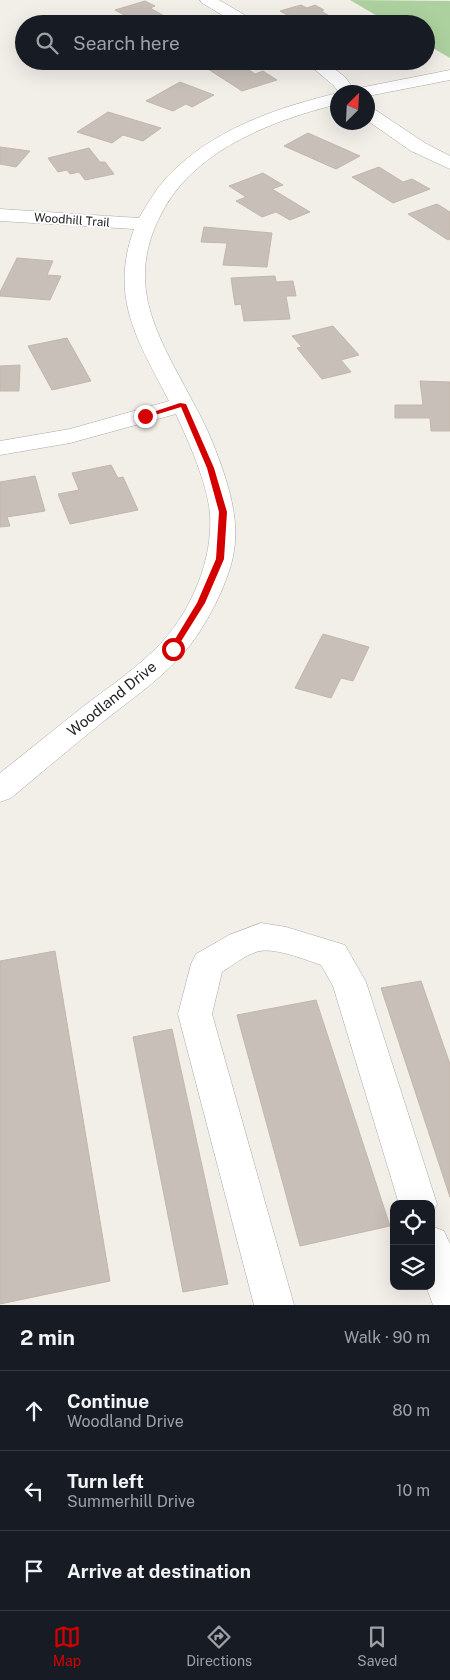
<!DOCTYPE html>
<html lang="en">
<head>
<meta charset="utf-8">
<style>
  :root { --surface:#171b24; --page:#242831; --text:#f1f3f6; --muted:#9ea1a6; --line:#363941; --accent:#d40000 }
  body { margin:0; font-family:"Public Sans",sans-serif; background:var(--page); color:var(--text) }
  .controls { position:absolute; right:15px; bottom:15px; display:grid; overflow:hidden; border-radius:10px; box-shadow:0 5px 20px #0002 }
  .controls button { width:45px; height:45px; display:grid; place-items:center; padding:0; border:0; border-bottom:1px solid var(--line); background:var(--surface); color:var(--text); font:25px sans-serif }
  .compass { position:absolute; left:330px; top:85px; width:45px; height:45px; border-radius:50%; background:var(--surface); box-shadow:0 5px 20px #0002; rotate:24deg }
  .stop { position:absolute; width:15px; height:15px; margin:-11px; border:4px solid #d40000; border-radius:50%; background:#fff }
  .stop.end { background:#d40000; border-color:#fff; box-shadow:0 1px 5px #0008 }
  .list { margin:0; padding:0; list-style:none }
  h2 { display:flex; justify-content:space-between; align-items:center; height:65px; margin:0; padding:0 20px; font-size:21px }
  h2 small { font-size:16px; font-weight:400; color:var(--muted) }
  .list li { display:grid; grid-template-columns:32px 1fr auto; gap:15px; align-items:center; box-sizing:border-box; height:80px; padding:0 20px; border-top:1px solid var(--line) }
  .list b { display:block; font-size:19px; white-space:nowrap }
  .list p { margin:0; font-size:16px; white-space:nowrap; color:var(--muted) }
  .list em { font-size:16px; font-style:normal; color:var(--muted) }
  .icon { flex:none; width:28px; height:28px; fill:none; stroke:currentColor; stroke-width:2; stroke-linecap:round; stroke-linejoin:round }
  .map { position:relative; flex:none; width:450px; height:1305px; overflow:hidden }
  .search { position:absolute; background:var(--surface); box-shadow:0 5px 20px #0002; left:15px; right:15px; top:15px; height:55px; display:flex; align-items:center; gap:12px; box-sizing:border-box; padding:0 18px; border-radius:28px; color:var(--muted); font-size:19px }
  .sheet { height:305px; background:var(--surface) }
  nav { display:flex; justify-content:space-around; align-items:center; box-sizing:border-box; height:70px; border-top:1px solid var(--line); background:var(--surface); font-size:14px; color:var(--muted) }
  nav a { display:grid; justify-items:center; gap:2px }
  nav .on { color:var(--accent) }
  .map>svg:first-child { display:block }
</style>
</head>
<body>
<div class="map">
<svg width="450" height="1305" viewBox="0 0 450 1305">
  <rect width="100%" height="100%" fill="#f2efe9"/>
  <path fill="#add19e" d="M350 0 450 1V58L426 44V24H391Z"/>
  <path fill="#c7bfb8" stroke="#c4b6ab" d="M145 1 155 6 150 8 166 17 145 24 139 21 128 24 119 18 126 16 115 10Z
    M301 5 307 8 315 5 324 10 321 11 343 24H303L280 11Z
    M236 61 255 74 263 71 277 80 242 91 208 69Z
    M180 82 214 95 192 107 186 104 173 111 146 101Z
    M108 112 161 128 143 141 123 135 112 143 77 132Z
    M308 133 360 156 336 169 284 146Z
    M0 147 30 151 16 167 0 164Z
    M89 148 100 162H105L114 174 85 180 79 172 70 174 67 170 58 172 48 158Z
    M379 167 403 182 412 179 430 189 393 203 352 177Z
    M263 173 283 185 272 189 310 212 290 220 276 212 262 217 236 201 246 197 229 186Z
    M437 204 450 212V239L448 240 408 214Z
    M204 227 272 233 267 267 223 265 227 243 201 242Z
    M17 258 53 261 47 275 61 276 50 300 0 296V292Z
    M275 276 276 282 293 281 296 296H286L290 319 244 321 241 304 235 305 231 278Z
    M333 326 359 355 341 360 351 372 322 379 297 348 302 347 292 336Z
    M67 338 91 381 52 390 28 346Z
    M20 365 19 391H0V366Z
    M420 381 450 382V431H431L430 418H395V405H423Z
    M111 465 118 478 123 477 138 510 70 524 58 494 79 490 72 473Z
    M35 476 45 511 7 517 10 526 0 527V482Z
    M323 634 369 647 353 681 341 678 331 698 295 688Z
    M55 951 110 1281 0 1304V961Z
    M421 981 450 1064V1197L381 988Z
    M316 1000 390 1226 300 1246 237 1015Z
    M172 1029 228 1284 183 1292 133 1037Z"/>
  <g fill="none" stroke-linecap="round" stroke-linejoin="round">
    <defs>
      <path id="minor" d="M200 0H219L255 21 257 24H237L202 3Z
        M305 61H324L345 77 354 89 450 70V80L368 96V92H339L333 85Z
        M338 93V104C274 120 199 148 165 207 121 284 158 335 194 404 207 427 218 454 226 480 234 506 239 533 232 561 224 592 202 634 180 657 156 683 126 703 99 725 69 749 40 774 11 798L0 802V773C27 752 53 730 80 709 107 688 138 668 162 642 192 609 213 559 210 514 207 482 189 443 176 414L70 443 0 455V441L70 429 169 401C138 341 109 298 134 229L0 221V209L139 218C149 201 159 184 173 171 217 128 279 107 338 93Z
        M368 108 374 109 425 143 450 156V169L411 151 368 121Z
        M261 923 286 927 345 945 366 982 437 1204 431 1216V1204H399L333 986 321 965C306 960 272 946 256 952 244 956 233 965 222 972L212 1014 294 1305H254L178 1014 191 964 196 954 229 935Z
        M431 1226 444 1231 450 1244V1305H433L426 1286H431Z"/>
    </defs>
    <use href="#minor" stroke="#a9a9a9" stroke-width="1"/>
    <use href="#minor" fill="#fff" fill-rule="evenodd"/>
  </g>
  <path fill="#d40000" d="M180 403 186 404 214 468 227 512 224 559 205 603 175 651H173L169 649 197 603 216 559 219 512 207 468 181 407 145 418 141 416Z"/>
  <g text-anchor="middle" stroke-width="4" stroke-linejoin="round" paint-order="stroke">
    <g font-size="12" fill="#222" stroke="#fff">
      <text transform="translate(72 220) rotate(4)" y="4">Woodhill Trail</text>
    </g>
    <g font-size="15" fill="#222" stroke="#fff">
      <text transform="translate(112 699) rotate(-39)" y="5">Woodland Drive</text>
    </g>
  </g>
</svg>
<div class="controls">
<button><svg class="icon" aria-label="locate" viewBox="0 0 24 24"><circle cx="12" cy="12" r="6"/><path d="M12 2v4M12 18v4M2 12h4M18 12h4"/></svg></button>
<button><svg class="icon" aria-label="layers" viewBox="0 0 24 24"><path d="M12 4l9 5-9 5-9-5zM3 14l9 5 9-5"/></svg></button>
</div>
<svg class="compass" viewBox="-18 -18 36 36"><path d="M0-13l5 13h-10z" fill="#e53935"/><path d="M0 13l5-13h-10z" fill="#9ea1a6"/></svg>
<div class="stop" style="left:173px;top:649px"></div>
<div class="stop end" style="left:145px;top:416px"></div>
<div class="search"><svg class="icon" aria-label="search" viewBox="0 0 24 24"><circle cx="10" cy="10" r="6"/><path d="M15 15l6 6"/></svg>Search here</div>
</div>
<section class="sheet">
<h2>2 min<small>Walk · 90 m</small></h2>
<ul class="list">
<li><svg class="icon" aria-label="ahead" viewBox="0 0 24 24"><path d="M12 20V5M6 11l6-6 6 6"/></svg><div><b>Continue</b><p>Woodland Drive</p></div><em>80 m</em></li>
<li><svg class="icon" aria-label="left" viewBox="0 0 24 24"><path d="M17 20v-9H6M10 6l-5 5 5 5"/></svg><div><b>Turn left</b><p>Summerhill Drive</p></div><em>10 m</em></li>
<li><svg class="icon" aria-label="arrive" viewBox="0 0 24 24"><path d="M6 21V4h12l-3 4 3 4H6"/></svg><div><b>Arrive at destination</b></div></li>
</ul>
</section>
<nav>
<a class="on"><svg class="icon" aria-label="map" viewBox="0 0 24 24"><path d="M3 6l6-2 6 2 6-2v14l-6 2-6-2-6 2zM9 4v14M15 6v14"/></svg>Map</a>
<a><svg class="icon" aria-label="directions" viewBox="0 0 24 24"><path d="M12 3l9 9-9 9-9-9zM9 14v-3h6M13 9l2 2-2 2"/></svg>Directions</a>
<a><svg class="icon" aria-label="saved" viewBox="0 0 24 24"><path d="M7 4h10v16l-5-4-5 4z"/></svg>Saved</a>
</nav>
</body>
</html>
